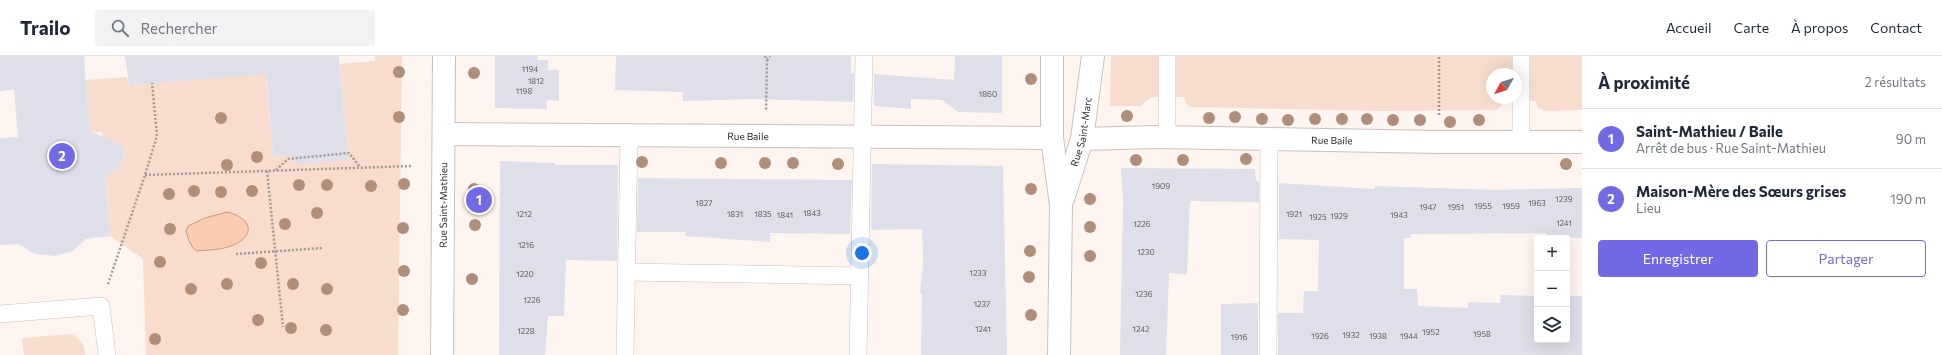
<!DOCTYPE html>
<html lang="fr">
<head>
<meta charset="utf-8">
<style>
  :root { --surface:#fff; --page:#f2f2f3; --text:#1f2937; --muted:#747a83; --line:#e0e1e3; --accent:#726ae4 }
  body { margin:0; font-family:Commissioner,sans-serif; background:var(--page); color:var(--text) }
  .controls { position:absolute; right:12px; bottom:12px; display:grid; overflow:hidden; border-radius:4px; box-shadow:0 4px 16px #0002 }
  .controls button { width:36px; height:36px; display:grid; place-items:center; padding:0; border:0; border-bottom:1px solid var(--line); background:var(--surface); color:var(--text); font:20px sans-serif }
  .compass { position:absolute; left:1486px; top:12px; width:36px; height:36px; border-radius:50%; background:var(--surface); box-shadow:0 4px 16px #0002; rotate:231deg }
  .you { position:absolute; left:862px; top:197px; width:14px; height:14px; margin:-10px; border:3px solid #fff; border-radius:50%; background:#1a73e8; box-shadow:0 0 0 6px #1a73e833 }
  .badge { display:grid; place-items:center; width:26px; height:26px; border-radius:50%; background:var(--accent); color:#fff; font-size:13px; font-weight:700 }
  .pin { position:absolute; translate:-50% -50%; border:2px solid #fff; box-shadow:0 1px 4px #0006 }
  .list { margin:0; padding:0; list-style:none }
  h2 { display:flex; justify-content:space-between; align-items:center; height:52px; margin:0; padding:0 16px; font-size:17px }
  h2 small { font-size:13px; font-weight:400; color:var(--muted) }
  .list li { display:grid; grid-template-columns:26px 1fr auto; gap:12px; align-items:center; box-sizing:border-box; height:60px; padding:0 16px; border-top:1px solid var(--line) }
  .list b { display:block; font-size:15px; white-space:nowrap }
  .list p { margin:0; font-size:13px; white-space:nowrap; color:var(--muted) }
  .list em { font-size:13px; font-style:normal; color:var(--muted) }
  .actions { display:flex; gap:8px; padding:12px 16px }
  .actions a { flex:1; padding:9px 0; border:1px solid var(--accent); border-radius:4px; text-align:center; font-size:14px; color:var(--accent) }
  .actions .main { background:var(--accent); color:#fff }
  .icon { flex:none; width:22px; height:22px; fill:none; stroke:currentColor; stroke-width:2; stroke-linecap:round; stroke-linejoin:round }
  .map { position:relative; flex:none; width:1582px; height:299px; overflow:hidden }
  header { display:flex; align-items:center; gap:24px; box-sizing:border-box; height:56px; padding:0 20px; background:var(--surface); border-bottom:1px solid var(--line) }
  header strong { font-size:19px }
  nav { display:flex; gap:22px; margin-inline-start:auto; font-size:14px }
  .search { width:280px; height:36px; background:var(--page); display:flex; align-items:center; gap:10px; box-sizing:border-box; padding:0 14px; border-radius:4px; color:var(--muted); font-size:15px }
  main { display:flex }
  aside { flex:1; background:var(--surface) }
  .map>svg:first-child { display:block }
</style>
</head>
<body>
<header>
<strong>Trailo</strong>
<div class="search"><svg class="icon" aria-label="search" viewBox="0 0 24 24"><circle cx="10" cy="10" r="6"/><path d="M15 15l6 6"/></svg>Rechercher</div>
<nav><a>Accueil</a><a>Carte</a><a>À propos</a><a>Contact</a></nav>
</header>
<main>
<div class="map">
<svg width="1582" height="299" viewBox="0 0 1582 299">
  <rect width="100%" height="100%" fill="#fef5f0"/>
  <path fill="#f8dccd" fill-rule="evenodd" d="M375 0H402L398 299H146L143 203 110 180 105 117 118 113 124 99C120 88 115 83 103 85L102 76 90 77 86 24 127 21 129 29 226 21 265 10 273 100 347 94 340 8 375 5Z
    M1111 0H1582V54L1545 55 1538 52 1536 45H1533L1503 46 1499 53 1495 54 1383 55 1191 51 1186 48 1184 41H1151L1141 50H1110ZM1492 18H1516V42H1492Z
    M71 278C79 282 86 289 85 299H24L22 282Z"/>
  <path fill="#fbcab0" stroke="#be9b88" d="M227 156C252 162 257 180 231 190 220 194 208 194 197 195L193 192 189 185 186 175 188 170 205 162Z"/>
  <path fill="#dedfea" d="M0 0H84L90 77H94L117 87 122 92 124 99 118 113 105 121 110 180 86 183 73 195 56 200 35 198 18 188 0 189V82L18 81 14 33 0 35Z
    M125 0H339L348 104 294 108 293 99 273 100 266 18 129 29Z
    M495 0H538V4H548V14H559V45L547 44V53L495 52Z
    M616 0H851V17H854L853 46 754 43 683 45V36L615 34Z
    M955 0H1002V57L958 56 942 44 911 43V53L874 50V18L954 24Z
    M500 105 555 107V109H618L617 205 566 204 564 260H548L545 299H499Z
    M872 108 1003 110 1007 299H921L922 237H920L923 206 922 173 871 174Z
    M1121 112 1255 113 1256 125H1259V146L1190 145 1187 218 1169 217 1166 299H1120L1123 145Z
    M638 122 852 124 850 178 770 177V186L685 180 686 176H637Z
    M1279 127 1375 133V130L1496 134 1582 132V182H1545L1546 177 1411 178V182H1404V233H1417L1418 250 1468 252V246L1500 247 1501 239 1537 240V284H1567V240H1582V299H1278V257H1303L1304 235H1318L1319 184 1279 183Z
    M1258 247V299H1221V248Z"/>
  <g fill="none" stroke-linecap="round" stroke-linejoin="round">
    <defs>
      <path id="lane" d="M1521 0V85
        M1167 82V0
        M626 216 860 220
        M0 258 101 250 107 299
        M625 299 629 79
        M858 299 864 0
        M1268 299 1269 84"/>
      <g id="street">
        <path id="s1" d="M444 78 1052 82"/>
        <path id="s2" d="M1082 83 1157 81 1439 86H1582"/>
        <path id="s3" d="M442 299 444 0"/>
      </g>
      <g id="secondary">
        <path d="M1052 0V82L1061 149 1059 299"/>
        <path id="s4" d="M1063 143 1082 83 1093 0"/>
      </g>
    </defs>
    <use href="#lane" stroke="#cbc1bb" stroke-width="18"/>
    <use href="#street" stroke="#cbc1bb" stroke-width="24"/>
    <use href="#secondary" stroke="#cbc1bb" stroke-width="24"/>
    <path stroke="#a19a96" stroke-width="2.5" stroke-dasharray="2 2" stroke-linecap="butt" d="M765 0 767 4 766 55
      M767 4 770 0
      M1439 59V0
      M276 114 288 103 349 97 360 111
      M267 115 283 271
      M145 119 411 110
      M236 198 322 192
      M108 228 145 119 157 80 152 27"/>
    <use href="#lane" stroke="#fff" stroke-width="17"/>
    <use href="#street" stroke="#fff" stroke-width="22"/>
    <use href="#secondary" stroke="#fff" stroke-width="22"/>
  </g>
  <g fill="#b08e79">
    <circle cx="399" cy="16" r="6"/>
    <circle cx="474" cy="17" r="6"/>
    <circle cx="1031" cy="23" r="6"/>
    <circle cx="1127" cy="60" r="6"/>
    <circle cx="399" cy="61" r="6"/>
    <circle cx="1235" cy="61" r="6"/>
    <circle cx="221" cy="62" r="6"/>
    <circle cx="1209" cy="62" r="6"/>
    <circle cx="1262" cy="63" r="6"/>
    <circle cx="1315" cy="63" r="6"/>
    <circle cx="1342" cy="63" r="6"/>
    <circle cx="1367" cy="63" r="6"/>
    <circle cx="1288" cy="64" r="6"/>
    <circle cx="1393" cy="64" r="6"/>
    <circle cx="1420" cy="64" r="6"/>
    <circle cx="1479" cy="64" r="6"/>
    <circle cx="1450" cy="66" r="6"/>
    <circle cx="257" cy="101" r="6"/>
    <circle cx="1246" cy="103" r="6"/>
    <circle cx="1136" cy="104" r="6"/>
    <circle cx="1183" cy="104" r="6"/>
    <circle cx="642" cy="106" r="6"/>
    <circle cx="721" cy="107" r="6"/>
    <circle cx="765" cy="107" r="6"/>
    <circle cx="793" cy="107" r="6"/>
    <circle cx="838" cy="108" r="6"/>
    <circle cx="1566" cy="108" r="6"/>
    <circle cx="227" cy="109" r="6"/>
    <circle cx="404" cy="128" r="6"/>
    <circle cx="299" cy="129" r="6"/>
    <circle cx="327" cy="129" r="6"/>
    <circle cx="371" cy="130" r="6"/>
    <circle cx="474" cy="133" r="6"/>
    <circle cx="1031" cy="133" r="6"/>
    <circle cx="194" cy="135" r="6"/>
    <circle cx="252" cy="135" r="6"/>
    <circle cx="221" cy="136" r="6"/>
    <circle cx="169" cy="138" r="6"/>
    <circle cx="1090" cy="143" r="6"/>
    <circle cx="317" cy="157" r="6"/>
    <circle cx="285" cy="168" r="6"/>
    <circle cx="475" cy="169" r="6"/>
    <circle cx="1090" cy="171" r="6"/>
    <circle cx="403" cy="172" r="6"/>
    <circle cx="170" cy="173" r="6"/>
    <circle cx="1030" cy="195" r="6"/>
    <circle cx="1090" cy="200" r="6"/>
    <circle cx="160" cy="206" r="6"/>
    <circle cx="261" cy="207" r="6"/>
    <circle cx="404" cy="215" r="6"/>
    <circle cx="1029" cy="221" r="6"/>
    <circle cx="472" cy="223" r="6"/>
    <circle cx="227" cy="228" r="6"/>
    <circle cx="293" cy="228" r="6"/>
    <circle cx="191" cy="233" r="6"/>
    <circle cx="327" cy="233" r="6"/>
    <circle cx="403" cy="254" r="6"/>
    <circle cx="1031" cy="259" r="6"/>
    <circle cx="258" cy="264" r="6"/>
    <circle cx="291" cy="272" r="6"/>
    <circle cx="326" cy="274" r="6"/>
    <circle cx="155" cy="283" r="6"/>
  </g>
  <g text-anchor="middle" stroke-width="4" stroke-linejoin="round" paint-order="stroke">
    <g font-size="8" fill="#5c5959">
      <text x="530" y="16">1194</text>
      <text x="536" y="28">1812</text>
      <text x="524" y="38">1198</text>
      <text x="988" y="41">1860</text>
      <text x="1161" y="133">1909</text>
      <text x="1564" y="146">1239</text>
      <text x="704" y="150">1827</text>
      <text x="1537" y="150">1963</text>
      <text x="1483" y="153">1955</text>
      <text x="1511" y="153">1959</text>
      <text x="1428" y="154">1947</text>
      <text x="1456" y="154">1951</text>
      <text x="812" y="160">1843</text>
      <text x="524" y="161">1212</text>
      <text x="735" y="161">1831</text>
      <text x="763" y="161">1835</text>
      <text x="1294" y="161">1921</text>
      <text x="785" y="162">1841</text>
      <text x="1399" y="162">1943</text>
      <text x="1339" y="163">1929</text>
      <text x="1318" y="164">1925</text>
      <text x="1564" y="170">1241</text>
      <text x="1142" y="171">1226</text>
      <text x="526" y="192">1216</text>
      <text x="1146" y="199">1230</text>
      <text x="978" y="220">1233</text>
      <text x="525" y="221">1220</text>
      <text x="1144" y="241">1236</text>
      <text x="532" y="247">1226</text>
      <text x="982" y="251">1237</text>
      <text x="983" y="276">1241</text>
      <text x="1141" y="276">1242</text>
      <text x="526" y="278">1228</text>
      <text x="1431" y="279">1952</text>
      <text x="1482" y="281">1958</text>
      <text x="1351" y="282">1932</text>
      <text x="1320" y="283">1926</text>
      <text x="1378" y="283">1938</text>
      <text x="1409" y="283">1944</text>
      <text x="1239" y="284">1916</text>
    </g>
    <g font-size="10" fill="#302c29" stroke="#fef5f0">
      <text dy="4" stroke="none"><textPath href="#s4" startOffset="70">Rue Saint-Marc</textPath></text>
      <text dy="4" stroke="none"><textPath href="#s1" startOffset="304">Rue Baile</textPath></text>
      <text dy="4" stroke="none"><textPath href="#s2" startOffset="250">Rue Baile</textPath></text>
      <text dy="4" stroke="none"><textPath href="#s3" startOffset="150">Rue Saint-Mathieu</textPath></text>
    </g>
  </g>
</svg>
<div class="controls">
<button>+</button>
<button>−</button>
<button><svg class="icon" aria-label="layers" viewBox="0 0 24 24"><path d="M12 4l9 5-9 5-9-5zM3 14l9 5 9-5"/></svg></button>
</div>
<svg class="compass" viewBox="-18 -18 36 36"><path d="M0-13l5 13h-10z" fill="#e53935"/><path d="M0 13l5-13h-10z" fill="#747a83"/></svg>
<div class="you"></div>
<div class="pin badge" style="left:479px;top:144px">1</div>
<div class="pin badge" style="left:62px;top:100px">2</div>
</div>
<aside>
<h2>À proximité<small>2 résultats</small></h2>
<ul class="list">
<li><span class="badge">1</span><div><b>Saint-Mathieu / Baile</b><p>Arrêt de bus · Rue Saint-Mathieu</p></div><em>90 m</em></li>
<li><span class="badge">2</span><div><b>Maison-Mère des Sœurs grises</b><p>Lieu</p></div><em>190 m</em></li>
</ul>
<div class="actions"><a class="main">Enregistrer</a><a>Partager</a></div>
</aside>
</main>
</body>
</html>
